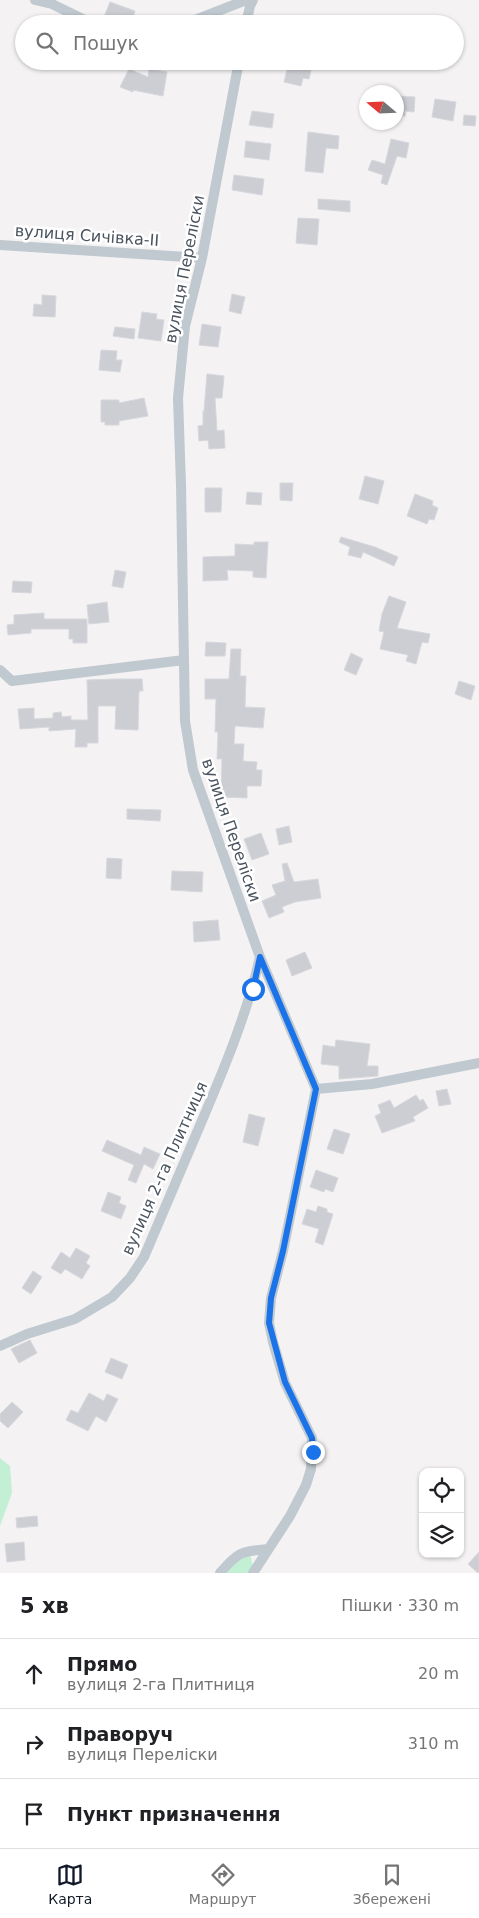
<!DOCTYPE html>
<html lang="uk">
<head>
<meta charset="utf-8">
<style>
  :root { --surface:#fff; --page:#f2f2f2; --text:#202124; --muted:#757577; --line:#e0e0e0; --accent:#111827 }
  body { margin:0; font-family:"DejaVu Sans",sans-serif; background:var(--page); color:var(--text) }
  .controls { position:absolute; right:15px; bottom:15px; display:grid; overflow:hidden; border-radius:10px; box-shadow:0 1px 4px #0004 }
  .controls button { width:45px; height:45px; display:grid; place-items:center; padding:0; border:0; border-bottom:1px solid var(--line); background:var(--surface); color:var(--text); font:25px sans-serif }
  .compass { position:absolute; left:359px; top:85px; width:45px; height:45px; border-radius:50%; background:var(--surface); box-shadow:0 1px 4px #0004; rotate:289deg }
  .stop { position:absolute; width:15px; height:15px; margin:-11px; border:4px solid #1a73e8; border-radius:50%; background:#fff }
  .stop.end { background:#1a73e8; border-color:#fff; box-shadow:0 1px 5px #0008 }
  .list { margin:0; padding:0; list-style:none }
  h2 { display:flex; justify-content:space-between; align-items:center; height:65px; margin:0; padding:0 20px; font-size:21px }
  h2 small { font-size:16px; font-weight:400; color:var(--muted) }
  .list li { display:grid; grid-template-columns:32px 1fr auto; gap:15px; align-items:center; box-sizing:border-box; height:70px; padding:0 20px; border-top:1px solid var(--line) }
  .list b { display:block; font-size:19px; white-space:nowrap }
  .list p { margin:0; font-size:16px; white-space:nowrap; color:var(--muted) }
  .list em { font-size:16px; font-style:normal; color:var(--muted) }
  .icon { flex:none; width:28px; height:28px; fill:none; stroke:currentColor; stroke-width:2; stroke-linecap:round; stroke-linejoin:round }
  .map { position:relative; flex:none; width:479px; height:1573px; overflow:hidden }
  .search { position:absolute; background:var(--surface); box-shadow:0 1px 4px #0004; left:15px; right:15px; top:15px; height:55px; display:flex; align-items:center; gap:12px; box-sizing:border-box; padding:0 18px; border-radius:28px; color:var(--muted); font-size:19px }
  .sheet { height:275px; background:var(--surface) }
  nav { display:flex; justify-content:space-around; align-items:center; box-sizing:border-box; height:70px; border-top:1px solid var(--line); background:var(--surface); font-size:14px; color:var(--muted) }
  nav a { display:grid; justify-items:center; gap:2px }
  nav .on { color:var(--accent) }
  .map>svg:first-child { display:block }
</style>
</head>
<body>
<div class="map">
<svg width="479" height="1573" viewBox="0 0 479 1573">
  <rect width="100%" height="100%" fill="#f4f2f2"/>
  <path fill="#c3efd5" d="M0 1458 10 1466 12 1493 0 1526Z
    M250 1554 253 1566 249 1573H225L232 1562Z"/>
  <path fill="#ccced4" stroke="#d6d8dd" d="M110 2 135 11 131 24H109L102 22Z
    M289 61 312 66 309 79 303 78 301 86 284 82Z
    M129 69 148 77 149 69 167 72 163 96 133 90V92L120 87Z
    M396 96 415 97 414 112 405 111V116L396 115Z
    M435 99 456 102 453 121 432 117Z
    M252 111 274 114 272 128 249 125Z
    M464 115 476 116 475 126 463 125Z
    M308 132 339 136 338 149 326 148 323 173 305 171Z
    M391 139 409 143 406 158 397 156 387 185 381 183 383 175 368 170 372 160 385 164Z
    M246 141 271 144 269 160 244 157Z
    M234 175 264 179 262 195 232 190Z
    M318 199 350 201V212L318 209Z
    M298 218 319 219 317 245 296 243Z
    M232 294 245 297 241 314 229 311Z
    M42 295 56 296 55 317 33 316 34 304 42 305Z
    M142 312 157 314 156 319 164 320 161 341 138 338Z
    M202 324 221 327 218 347 199 345Z
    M115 327 135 329 134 339 113 336Z
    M101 350 117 351 116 360H122L120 372 99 370Z
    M207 374 224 376 222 398H215L217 431 224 430 225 448 209 449 208 440 199 441 198 426 203 425V411H204Z
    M144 398 148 416 119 421V425H105V422H101V400H119V403Z
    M365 476 384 481 378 504 359 499Z
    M280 483H293L292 501 280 500Z
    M205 488H222L221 512H205Z
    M247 492 262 493 261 505 246 504Z
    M415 494 433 501 432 505 438 508 434 520 429 519 427 524 407 516Z
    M341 537 375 547 398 557 394 566 363 552 361 558 348 555 350 547 339 542Z
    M254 542H268L266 578 253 577V571L227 570 228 580 203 581V557L235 556V544L254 545Z
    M115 570 126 572 123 588 112 586Z
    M13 581 32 582 31 593 12 592Z
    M389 596 406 602 397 628 430 634 428 643 422 642 416 664 406 661 408 655 380 649 384 632 379 631 382 614Z
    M107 602 109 622 89 624 87 605Z
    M44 613V619H87V643H73V639H69V629H31V633L8 635 7 625 14 624V615Z
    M206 642 226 643 225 656H205Z
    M231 649H241L240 676H246L245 707 265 708 263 728 235 726 234 744H244L243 761 257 762 256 770H262L261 786H247V798L221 797 222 759H217L218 732H215L216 699H205V679H229Z
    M351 653 363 659 356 675 344 670Z
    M115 679H142L143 691H139L138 730 115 729 116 706H98V743H87V747H75L76 729 49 731V727L20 729 18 709 34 708V719L53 718V713L61 712 62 717 71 716V720H88L87 680Z
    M459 681 475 686 471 700 455 694Z
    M127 809 161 810 160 821 127 819Z
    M289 826 292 842 279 845 276 829Z
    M261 833 269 854 252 860 244 839Z
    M107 858 122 859 121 879 106 878Z
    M287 863 294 882 318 879 321 898 295 902 282 907 284 912 269 918 262 901 276 895 272 885 285 881 282 864Z
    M172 871 203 872 202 892 171 890Z
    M218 920 220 940 194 942 193 922Z
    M305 952 312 968 292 976 286 960Z
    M336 1040 370 1044 367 1066H378V1076L339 1079V1066L321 1064 323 1045 335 1047Z
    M447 1089 451 1104 439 1106 436 1091Z
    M416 1095 420 1101 423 1099 428 1108 413 1117 415 1121 382 1133 375 1116 381 1113 378 1105 390 1100 394 1108Z
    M249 1114 265 1118 258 1146 243 1142Z
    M334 1129 350 1134 343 1154 327 1149Z
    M107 1140 141 1155 144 1147 160 1154 153 1169 144 1164 136 1183 128 1180 134 1165 102 1151Z
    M316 1170 338 1178 333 1192 325 1189 324 1192 310 1187Z
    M108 1192 121 1197 119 1203 126 1206 121 1219 101 1211Z
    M318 1206 327 1209V1212L333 1214 323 1245 315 1242 319 1229 302 1224 307 1209 316 1212Z
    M76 1248 90 1256 86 1263 90 1266 82 1279 65 1269 61 1274 51 1268 61 1252 70 1258Z
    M33 1271 42 1277 31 1294 22 1288Z
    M30 1340 37 1353 19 1363 11 1349Z
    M111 1358 128 1365 122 1379 105 1372Z
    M89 1393 104 1401 107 1394 118 1399 106 1422 96 1416 88 1431 66 1420 71 1410 78 1413Z
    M12 1402 23 1412 8 1428 0 1421V1414Z
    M37 1516 38 1526 17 1528 16 1518Z
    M24 1542 25 1560 7 1562 5 1544Z
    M479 1552V1573H478L468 1564Z"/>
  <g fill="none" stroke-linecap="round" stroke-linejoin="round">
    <path stroke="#c0c9d0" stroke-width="10" d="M35 0 52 4 93 24
      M185 24 246 0
      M246 24 250 6 253 0
      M239 61 202 258 185 326 178 398 181 485 185 721 193 770 260 957 316 1089 283 1251 271 1298 269 1323 273 1342 285 1383 312 1438 311 1469 306 1485 290 1516 253 1573
      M0 245 202 258
      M0 670 12 681 184 660
      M316 1089 372 1084 479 1063
      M0 1346 27 1334 75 1319 112 1297 130 1278 144 1257C163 1212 182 1167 201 1123 224 1069 247 1014 260 957
      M220 1573C238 1552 241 1551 268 1549"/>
  </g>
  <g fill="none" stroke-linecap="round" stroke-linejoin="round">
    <path stroke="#1a73e8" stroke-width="6" d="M253 989 260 957 316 1089 283 1251 271 1298 269 1323 285 1382 312 1438 313 1452"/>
  </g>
  <g text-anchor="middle" stroke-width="5" stroke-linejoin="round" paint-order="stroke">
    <g font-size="16" fill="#4a545f" stroke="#fff">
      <text transform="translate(87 235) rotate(4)" y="6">вулиця Сичівка-II</text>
      <text transform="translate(184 269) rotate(-79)" y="6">вулиця Переліски</text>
      <text transform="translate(232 830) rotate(71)" y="6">вулиця Переліски</text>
      <text transform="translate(164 1168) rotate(-66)" y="6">вулиця 2-га Плитниця</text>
    </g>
  </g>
</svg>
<div class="controls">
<button><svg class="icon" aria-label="locate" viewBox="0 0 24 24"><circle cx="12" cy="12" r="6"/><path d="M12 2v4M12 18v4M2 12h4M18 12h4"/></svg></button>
<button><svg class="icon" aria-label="layers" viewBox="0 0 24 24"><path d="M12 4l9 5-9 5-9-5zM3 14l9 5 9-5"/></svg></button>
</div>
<svg class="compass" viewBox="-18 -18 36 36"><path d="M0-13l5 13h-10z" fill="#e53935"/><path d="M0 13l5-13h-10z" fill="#757577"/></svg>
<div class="stop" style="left:253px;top:989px"></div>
<div class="stop end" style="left:313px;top:1452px"></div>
<div class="search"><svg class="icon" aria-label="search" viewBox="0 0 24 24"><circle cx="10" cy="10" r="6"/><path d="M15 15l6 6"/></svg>Пошук</div>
</div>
<section class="sheet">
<h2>5 хв<small>Пішки · 330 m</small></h2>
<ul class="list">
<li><svg class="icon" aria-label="ahead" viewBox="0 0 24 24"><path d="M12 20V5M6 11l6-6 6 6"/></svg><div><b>Прямо</b><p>вулиця 2-га Плитниця</p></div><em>20 m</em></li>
<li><svg class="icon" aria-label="right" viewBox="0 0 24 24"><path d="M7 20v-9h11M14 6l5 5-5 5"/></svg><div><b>Праворуч</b><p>вулиця Переліски</p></div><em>310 m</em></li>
<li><svg class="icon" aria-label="arrive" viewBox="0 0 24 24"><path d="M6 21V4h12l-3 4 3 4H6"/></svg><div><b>Пункт призначення</b></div></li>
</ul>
</section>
<nav>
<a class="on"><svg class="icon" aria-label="map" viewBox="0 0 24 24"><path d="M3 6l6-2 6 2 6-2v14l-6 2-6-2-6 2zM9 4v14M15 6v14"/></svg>Карта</a>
<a><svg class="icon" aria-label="directions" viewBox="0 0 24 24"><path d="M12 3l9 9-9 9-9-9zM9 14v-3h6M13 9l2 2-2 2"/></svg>Маршрут</a>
<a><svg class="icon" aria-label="saved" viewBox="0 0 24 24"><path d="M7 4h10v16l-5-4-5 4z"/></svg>Збережені</a>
</nav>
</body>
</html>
